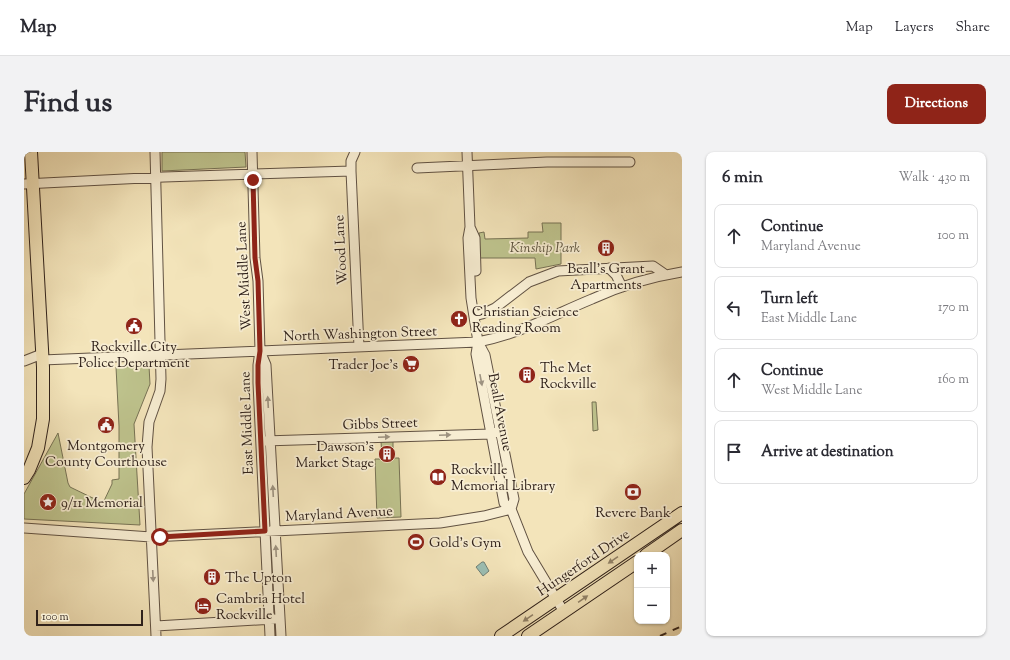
<!DOCTYPE html>
<html lang="en">
<head>
<meta charset="utf-8">
<style>
  :root { --surface:#fff; --page:#f2f2f3; --text:#2b2b33; --muted:#7c7c81; --line:#e1e1e2; --accent:#8f2418 }
  body { margin:0; font-family:"Sorts Mill Goudy",serif; background:var(--page); color:var(--text) }
  .controls { position:absolute; right:12px; bottom:12px; display:grid; overflow:hidden; border-radius:8px; box-shadow:0 1px 3px #0004 }
  .controls button { width:36px; height:36px; display:grid; place-items:center; padding:0; border:0; border-bottom:1px solid var(--line); background:var(--surface); color:var(--text); font:20px sans-serif }
  .scale { position:absolute; left:12px; bottom:10px; width:107px; box-sizing:border-box; padding-left:4px; border:2px solid #30221b; border-top:0; font-size:11px; line-height:14px; white-space:nowrap; color:#30221b; -webkit-text-stroke:3px #f7edd2; paint-order:stroke }
  .stop { position:absolute; width:12px; height:12px; margin:-9px; border:3px solid #8f2418; border-radius:50%; background:#fff }
  .stop.end { background:#8f2418; border-color:#fff; box-shadow:0 1px 4px #0008 }
  .list { margin:0; padding:0; list-style:none }
  h2 { display:flex; justify-content:space-between; align-items:center; height:52px; margin:0; padding:0 16px; font-size:17px }
  h2 small { font-size:13px; font-weight:400; color:var(--muted) }
  .list li { display:grid; grid-template-columns:26px 1fr auto; gap:12px; align-items:center; box-sizing:border-box; height:64px; margin:0 8px 8px; padding:0 8px; border:1px solid var(--line); border-radius:8px }
  .list b { display:block; font-size:15px; white-space:nowrap }
  .list p { margin:0; font-size:13px; white-space:nowrap; color:var(--muted) }
  .list em { font-size:13px; font-style:normal; color:var(--muted) }
  .icon { flex:none; width:22px; height:22px; fill:none; stroke:currentColor; stroke-width:2; stroke-linecap:round; stroke-linejoin:round }
  .map { position:relative; flex:none; width:658px; height:484px; overflow:hidden; border-radius:8px }
  header { display:flex; align-items:center; gap:24px; box-sizing:border-box; height:56px; padding:0 20px; background:var(--surface); border-bottom:1px solid var(--line) }
  header strong { font-size:19px }
  nav { display:flex; gap:22px; margin-inline-start:auto; font-size:14px }
  .intro { display:flex; align-items:center; justify-content:space-between; box-sizing:border-box; height:96px; padding:0 24px }
  h1 { margin:0; font-size:28px }
  .button { padding:10px 18px; border-radius:8px; background:var(--accent); color:#fff; font-size:14px; font-weight:700 }
  main { display:flex; gap:24px; padding:0 24px }
  aside { flex:1; background:var(--surface); border-radius:8px; box-shadow:0 1px 3px #0004 }
  .map>svg:first-child { display:block }
</style>
</head>
<body>
<header>
<strong>Map</strong>
<nav><a>Map</a><a>Layers</a><a>Share</a></nav>
</header>
<div class="intro"><h1>Find us</h1><a class="button">Directions</a></div>
<main>
<div class="map">
<svg width="658" height="484" viewBox="0 0 658 484">
  <rect width="100%" height="100%" fill="#f3e4ba"/>
  <filter id="stains"><feTurbulence type="fractalNoise" baseFrequency=".005" numOctaves="4"/><feColorMatrix values="0 0 0 0 .2 0 0 0 0 .09 0 0 0 0 .02 0 0 0 .5 -.17"/></filter>
  <radialGradient id="worn" r=".72"><stop offset=".6" stop-color="#630" stop-opacity="0"/><stop offset="1" stop-color="#630" stop-opacity=".3"/></radialGradient>
  <path fill="#bec38d" stroke="#777254" d="M138 0H221L222 15 138 19Z
    M518 71H537V112L512 117 511 106H456L455 81 460 80 461 87 504 86V80H519Z
    M125 214 126 232 110 272 116 373 0 367V342L34 281 44 331 46 335 79 351 88 332V328L95 327V274L92 215Z
    M568 250H572L574 278 569 279Z
    M357 289H369V306H375L377 365 353 366 351 307H358Z"/>
  <path fill="#9bbeb3" stroke="#708076" d="M458 410H460L465 419 459 424 452 415Z"/>
  <g fill="none" stroke-linecap="round" stroke-linejoin="round">
    <defs>
      <path id="minor" d="M131 0 137 227 136 239 125 270 123 295 132 484
        M228 0 231 106 234 129 236 199 234 213V231L246 484
        M331 0 327 9V19L335 195
        M443 0 446 75 444 86 447 146 454 190 461 203 490 347 487 357
        M393 16 523 10H606
        M0 32 140 25 327 19
        M446 75 451 86 452 119
        M585 116 592 123 598 135
        M450 164 458 162 471 156 505 130 534 119 629 114 642 123
        M454 190 452 202 480 351 487 357 504 400 540 460
        M236 199 242 213 257 484
        M18 208 454 190C496 182 529 163 568 147 596 134 627 125 658 120
        M0 209 18 202
        M240 289 467 282 473 280
        M0 376 127 385 416 371 460 364 487 357
        M132 474 250 467"/>
      <path id="major" d="M0 326 5 318 14 296 19 267V215L7 0
        M622 403 658 378
        M477 484 658 361
        M504 484 613 410"/>
    </defs>
    <use href="#minor" stroke="#615243" stroke-width="11"/>
    <use href="#major" stroke="#30221b" stroke-width="14"/>
    <use href="#minor" stroke="#f7edd2" stroke-width="9"/>
    <use href="#major" stroke="#f3e4ba" stroke-width="12"/>
    <path stroke="#30221b" stroke-width="2" stroke-dasharray="7 7" stroke-linecap="butt" d="M636 484 658 474"/>
  </g>
  <defs><path id="oneway-solid" d="M-6-.8H1V-3.2L6.5 0L1 3.2V.8H-6Z"/></defs>
  <g fill="#9d9280">
    <use href="#oneway-solid" transform="translate(457 228) rotate(79)"/>
    <use href="#oneway-solid" transform="translate(244 250) rotate(-93)"/>
    <use href="#oneway-solid" transform="translate(421 283) rotate(-2)"/>
    <use href="#oneway-solid" transform="translate(360 285) rotate(-2)"/>
    <use href="#oneway-solid" transform="translate(249 339) rotate(-93)"/>
    <use href="#oneway-solid" transform="translate(252 399) rotate(-93)"/>
    <use href="#oneway-solid" transform="translate(129 424) rotate(87)"/>
  </g>
  <g fill="#92836a">
    <use href="#oneway-solid" transform="translate(589 408) rotate(146)"/>
    <use href="#oneway-solid" transform="translate(559 447) rotate(-35)"/>
    <use href="#oneway-solid" transform="translate(504 466) rotate(146)"/>
  </g>
  <g fill="none" stroke-linecap="round" stroke-linejoin="round">
    <path stroke="#8f2418" stroke-width="5" d="M136 385 241 379 234 231V213L236 199 234 129 231 106 229 28"/>
  </g>
  <defs>
    <symbol id="building-disc" viewBox="-11 -11 22 22"><circle r="9.5" fill="#8f2418" stroke="#f7edd2"/><path d="M-4-6H4V6H1V3H-1V6H-4ZM-2.5-4.3h1.7v1.8h-1.7ZM.8-4.3h1.7v1.8H.8ZM-2.5-1h1.7V.8h-1.7ZM.8-1h1.7V.8H.8Z" fill="#fff"/></symbol>
    <symbol id="church-disc" viewBox="-11 -11 22 22"><circle r="9.5" fill="#8f2418" stroke="#f7edd2"/><path d="M-1.2-6h2.4v3.5h3.3v2.4h-3.3V6h-2.4V-.1h-3.3v-2.4h3.3Z" fill="#fff"/></symbol>
    <symbol id="civic-disc" viewBox="-11 -11 22 22"><circle r="9.5" fill="#8f2418" stroke="#f7edd2"/><path d="M-.6-6.5H3V-4.5H.6V-3L4-1V1h2V6H-6V1h2V-1L-.6-3ZM-1.2 2.5V6h2.4V2.5Z" fill="#fff"/></symbol>
    <symbol id="supermarket-disc" viewBox="-11 -11 22 22"><circle r="9.5" fill="#8f2418" stroke="#f7edd2"/><path d="M-6-5.5h2.5l.6 2H6L4.5 2H-2.5L-4.4-4H-6ZM-1.5 3.2a1.3 1.3 0 1 0 .1 0ZM3 3.2a1.3 1.3 0 1 0 .1 0Z" fill="#fff"/></symbol>
    <symbol id="library-disc" viewBox="-11 -11 22 22"><circle r="9.5" fill="#8f2418" stroke="#f7edd2"/><path d="M-6-4Q-3-5.5-.7-3.5V5Q-3 3-6 4ZM6-4Q3-5.5 .7-3.5V5Q3 3 6 4Z" fill="#fff"/></symbol>
    <symbol id="bank-disc" viewBox="-11 -11 22 22"><circle r="9.5" fill="#8f2418" stroke="#f7edd2"/><path d="M-6-4H6V4H-6ZM0-2.3a2.3 2.3 0 1 0 0 4.6a2.3 2.3 0 1 0 0-4.6Z" fill="#fff"/></symbol>
    <symbol id="sight-disc" viewBox="-11 -11 22 22"><circle r="9.5" fill="#8f2418" stroke="#f7edd2"/><path d="M0-6L1.8-2.2L6-1.7L2.9 1.2L3.7 5.4L0 3.3L-3.7 5.4L-2.9 1.2L-6-1.7L-1.8-2.2Z" fill="#fff"/></symbol>
    <symbol id="stadium-disc" viewBox="-11 -11 22 22"><circle r="9.5" fill="#8f2418" stroke="#f7edd2"/><path d="M0-5a6.5 5 0 1 0 0 10a6.5 5 0 1 0 0-10ZM-3.5-1.8h7v3.6h-7Z" fill="#fff"/></symbol>
    <symbol id="hotel-disc" viewBox="-11 -11 22 22"><circle r="9.5" fill="#8f2418" stroke="#f7edd2"/><path d="M-6-4.5h1.5V1H6V5H4.5V3h-9V5H-6ZM-4 0a1.8 1.8 0 1 1 3.6 0ZM.5 0V-2.5h3Q6-2.5 6 0Z" fill="#fff"/></symbol>
  </defs>
  <g fill-rule="evenodd">
    <use href="#building-disc" x="572" y="86" width="20" height="20"/>
    <use href="#church-disc" x="425" y="157" width="20" height="20"/>
    <use href="#civic-disc" x="100" y="164" width="20" height="20"/>
    <use href="#supermarket-disc" x="377" y="202" width="20" height="20"/>
    <use href="#building-disc" x="493" y="213" width="20" height="20"/>
    <use href="#civic-disc" x="72" y="263" width="20" height="20"/>
    <use href="#building-disc" x="353" y="292" width="20" height="20"/>
    <use href="#library-disc" x="404" y="315" width="20" height="20"/>
    <use href="#bank-disc" x="599" y="330" width="20" height="20"/>
    <use href="#sight-disc" x="14" y="340" width="20" height="20"/>
    <use href="#stadium-disc" x="382" y="380" width="20" height="20"/>
    <use href="#building-disc" x="178" y="415" width="20" height="20"/>
    <use href="#hotel-disc" x="169" y="444" width="20" height="20"/>
  </g>
  <g text-anchor="middle" stroke-width="3.5" stroke-linejoin="round" paint-order="stroke">
    <g font-size="14" font-style="italic" fill="#5b523d" stroke="#f7edd2">
      <text x="521" y="100">Kinship Park</text>
    </g>
    <g font-size="14" fill="#30221b" stroke="#f7edd2">
      <text transform="translate(316 98) rotate(-93)" y="5">Wood Lane</text>
      <text transform="translate(219 124) rotate(-93)" y="5">West Middle Lane</text>
      <text transform="translate(336 181) rotate(-2)" y="5">North Washington Street</text>
      <text transform="translate(477 260) rotate(79)" y="5">Beall Avenue</text>
      <text transform="translate(222 271) rotate(-92)" y="5">East Middle Lane</text>
      <text transform="translate(356 271) rotate(-2)" y="5">Gibbs Street</text>
      <text transform="translate(315 361) rotate(-3)" y="5">Maryland Avenue</text>
      <text transform="translate(559 410) rotate(-34)" y="5">Hungerford Drive</text>
    </g>
    <g font-size="14" fill="#30221b" stroke="#f7edd2" text-anchor="start">
      <text x="582" y="121" text-anchor="middle">Beall's Grant<tspan x="582" dy="16">Apartments</tspan></text>
      <text x="448" y="164">Christian Science<tspan x="448" dy="16">Reading Room</tspan></text>
      <text x="110" y="199" text-anchor="middle">Rockville City<tspan x="110" dy="16">Police Department</tspan></text>
      <text x="374" y="217" text-anchor="end">Trader Joe's</text>
      <text x="516" y="220">The Met<tspan x="516" dy="16">Rockville</tspan></text>
      <text x="82" y="298" text-anchor="middle">Montgomery<tspan x="82" dy="16">County Courthouse</tspan></text>
      <text x="350" y="299" text-anchor="end">Dawson's<tspan x="350" dy="16">Market Stage</tspan></text>
      <text x="427" y="322">Rockville<tspan x="427" dy="16">Memorial Library</tspan></text>
      <text x="37" y="355">9/11 Memorial</text>
      <text x="609" y="365" text-anchor="middle">Revere Bank</text>
      <text x="405" y="395">Gold's Gym</text>
      <text x="201" y="430">The Upton</text>
      <text x="192" y="451">Cambria Hotel<tspan x="192" dy="16">Rockville</tspan></text>
    </g>
  </g>
  <rect width="100%" height="100%" filter="url(#stains)"/>
  <rect width="100%" height="100%" fill="url(#worn)"/>
</svg>
<div class="controls">
<button>+</button>
<button>−</button>
</div>
<div class="scale">100 m</div>
<div class="stop" style="left:136px;top:385px"></div>
<div class="stop end" style="left:229px;top:28px"></div>
</div>
<aside>
<h2>6 min<small>Walk · 430 m</small></h2>
<ul class="list">
<li><svg class="icon" aria-label="ahead" viewBox="0 0 24 24"><path d="M12 20V5M6 11l6-6 6 6"/></svg><div><b>Continue</b><p>Maryland Avenue</p></div><em>100 m</em></li>
<li><svg class="icon" aria-label="left" viewBox="0 0 24 24"><path d="M17 20v-9H6M10 6l-5 5 5 5"/></svg><div><b>Turn left</b><p>East Middle Lane</p></div><em>170 m</em></li>
<li><svg class="icon" aria-label="ahead" viewBox="0 0 24 24"><path d="M12 20V5M6 11l6-6 6 6"/></svg><div><b>Continue</b><p>West Middle Lane</p></div><em>160 m</em></li>
<li><svg class="icon" aria-label="arrive" viewBox="0 0 24 24"><path d="M6 21V4h12l-3 4 3 4H6"/></svg><div><b>Arrive at destination</b></div></li>
</ul>
</aside>
</main>
</body>
</html>
